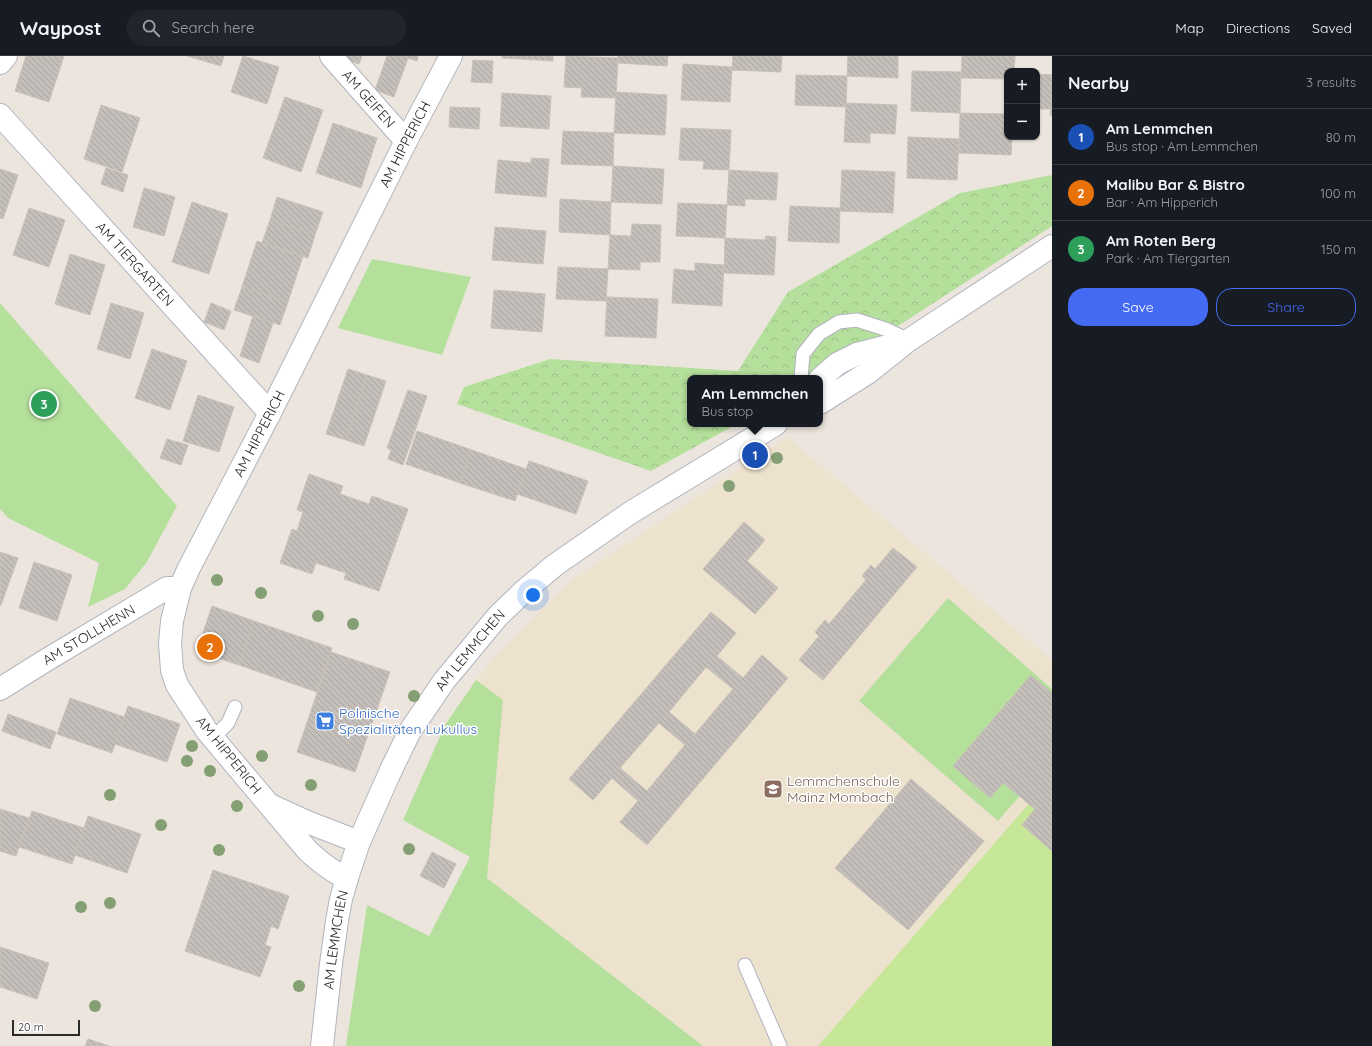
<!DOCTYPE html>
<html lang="en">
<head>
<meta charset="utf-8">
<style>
  :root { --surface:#171b24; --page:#20242c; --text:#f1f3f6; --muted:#9ea1a6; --line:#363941; --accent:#4469f2 }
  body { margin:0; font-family:Quicksand,sans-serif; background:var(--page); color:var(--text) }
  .controls { position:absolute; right:12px; top:12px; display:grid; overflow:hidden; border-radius:8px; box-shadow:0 1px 3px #0004 }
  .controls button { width:36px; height:36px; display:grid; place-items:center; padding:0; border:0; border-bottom:1px solid var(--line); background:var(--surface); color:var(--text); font:20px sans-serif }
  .scale { position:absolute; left:12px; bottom:10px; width:68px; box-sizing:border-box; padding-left:4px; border:2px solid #2b2b2b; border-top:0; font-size:11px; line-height:14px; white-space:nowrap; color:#2b2b2b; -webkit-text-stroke:3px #fff; paint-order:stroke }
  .you { position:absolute; left:533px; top:539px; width:14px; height:14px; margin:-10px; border:3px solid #fff; border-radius:50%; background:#1a73e8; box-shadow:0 0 0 6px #1a73e833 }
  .badge { display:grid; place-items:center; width:26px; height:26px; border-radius:50%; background:var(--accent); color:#fff; font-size:13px; font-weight:700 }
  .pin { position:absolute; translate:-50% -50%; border:2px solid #fff; box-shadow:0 1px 4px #0006 }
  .popup { position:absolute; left:687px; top:319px; width:136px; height:52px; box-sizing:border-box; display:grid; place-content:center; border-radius:8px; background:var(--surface); filter:drop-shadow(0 1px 3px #0005); font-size:13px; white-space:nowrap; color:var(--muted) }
  .popup b { font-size:15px; color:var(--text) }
  .popup::after { content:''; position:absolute; left:50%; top:100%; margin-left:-8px; border:8px solid transparent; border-top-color:var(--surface) }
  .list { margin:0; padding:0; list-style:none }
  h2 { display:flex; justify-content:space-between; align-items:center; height:52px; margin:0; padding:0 16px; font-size:17px }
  h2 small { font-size:13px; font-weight:400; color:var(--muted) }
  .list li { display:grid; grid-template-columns:26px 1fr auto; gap:12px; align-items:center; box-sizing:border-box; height:56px; padding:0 16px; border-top:1px solid var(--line) }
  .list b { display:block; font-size:15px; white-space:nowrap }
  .list p { margin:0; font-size:13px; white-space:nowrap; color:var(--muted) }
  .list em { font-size:13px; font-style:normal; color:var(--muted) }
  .actions { display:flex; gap:8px; padding:12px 16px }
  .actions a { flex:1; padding:9px 0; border:1px solid var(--accent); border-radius:16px; text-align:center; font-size:14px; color:var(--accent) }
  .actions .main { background:var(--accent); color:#fff }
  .icon { flex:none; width:22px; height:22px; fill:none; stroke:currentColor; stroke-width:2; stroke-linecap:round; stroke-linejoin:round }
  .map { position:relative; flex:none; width:1052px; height:990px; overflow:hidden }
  header { display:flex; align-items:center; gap:24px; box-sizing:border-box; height:56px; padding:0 20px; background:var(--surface); border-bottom:1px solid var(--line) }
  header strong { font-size:19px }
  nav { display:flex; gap:22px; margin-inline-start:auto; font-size:14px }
  .search { width:280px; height:36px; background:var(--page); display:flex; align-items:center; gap:10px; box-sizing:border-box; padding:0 14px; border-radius:22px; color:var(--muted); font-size:15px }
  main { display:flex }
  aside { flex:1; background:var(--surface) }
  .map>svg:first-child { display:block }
</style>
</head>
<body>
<header>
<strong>Waypost</strong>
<div class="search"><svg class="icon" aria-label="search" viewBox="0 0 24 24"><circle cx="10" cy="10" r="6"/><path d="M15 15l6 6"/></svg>Search here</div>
<nav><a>Map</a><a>Directions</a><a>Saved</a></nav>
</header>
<main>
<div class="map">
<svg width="1052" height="990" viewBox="0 0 1052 990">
  <defs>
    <pattern id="forest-crowns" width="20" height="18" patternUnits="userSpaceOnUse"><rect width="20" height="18" fill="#b5e09c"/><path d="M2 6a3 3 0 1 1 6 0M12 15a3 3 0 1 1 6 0" fill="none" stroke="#9cc087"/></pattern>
    <pattern id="building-back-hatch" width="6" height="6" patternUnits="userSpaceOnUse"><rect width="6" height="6" fill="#c4bfba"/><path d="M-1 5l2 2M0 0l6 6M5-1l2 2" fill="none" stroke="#a9a4a0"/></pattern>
  </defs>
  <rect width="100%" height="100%" fill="#ece5dd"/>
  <path fill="#ede2ce" d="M787 381 1052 604V990H703L487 822 503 645 476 624 497 598 572 524Z"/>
  <path fill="#b5e09c" d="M372 203 471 221 442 299 338 272Z
    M0 247 177 450 147 506 125 533 88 551 99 507 8 462 0 453Z
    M948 542 1052 633V703L998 765 859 645Z
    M476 624 503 644 487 822 703 990H346L367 849 429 880 470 801 403 764 445 669Z"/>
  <path fill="url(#forest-crowns)" d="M1052 119V170L818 322H690V368H737L651 415 457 348 464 331 550 303 738 315 788 236 960 137Z"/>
  <path fill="#c7e798" d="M1052 721V990H818Z"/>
  <path fill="url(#building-back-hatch)" stroke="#c7c1b7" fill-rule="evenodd" d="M26 0H64L49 46 15 35Z
    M187 0H224L221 10Z
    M243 0 279 11 267 48 231 36Z
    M340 0H362L359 8 340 2Z
    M387 0H401L408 2 394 41 375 34Z
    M401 0H418L417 5Z
    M502 0H553V5L502 2Z
    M566 0 618 2 616 42 581 41 582 32 564 31Z
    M618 0H668L667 10 618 7Z
    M733 0H782L781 16 732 14Z
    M848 0H898V22L847 20Z
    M962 0H1015L1014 15H1007V23L961 22Z
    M473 4 493 5 492 27 471 26Z
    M683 8 732 11 730 46 681 44Z
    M912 15 961 16 960 57 911 55Z
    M1037 18 1052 19V59H1050L1051 53H1037Z
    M796 19 847 20 846 51 795 49Z
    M616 36 667 39 665 79 614 77Z
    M502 37 551 40 549 73 500 70Z
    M285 41 323 54 301 116 263 102Z
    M846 47 897 49 895 78 870 77V87L844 86Z
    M101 49 140 62 122 116 84 103Z
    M450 51 480 52 479 73 449 71Z
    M960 57 1007 58V81H1012L1011 99 959 97Z
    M333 67 377 82 361 132 316 117Z
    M681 72 731 74 729 114 703 113 704 105 679 104Z
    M563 75 614 77 613 110 561 108Z
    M908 81 959 83 957 124 907 122Z
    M531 102 549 103 546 141 495 137 498 104 531 107Z
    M613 110 664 113 662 148 611 146Z
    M106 112 128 119 123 136 101 128Z
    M0 113 18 119 3 163 0 162Z
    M729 114 778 117 776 144 745 143V150L727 149Z
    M842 114 895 116 893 157 840 155Z
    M144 132 175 141 164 180 133 171Z
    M277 141 323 156 315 179 270 164Z
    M560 143 611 146 610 179 559 176Z
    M192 146 228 158 209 218 172 206Z
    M678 147 727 149 725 182 676 180Z
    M790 150 840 152 839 187 788 185Z
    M29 152 65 164 49 211 13 199Z
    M270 164 315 179 308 202 262 187Z
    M632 168 661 169 660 206H640V214L608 213 610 179 631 180Z
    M495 171 546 175 543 208 492 204Z
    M766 180 776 181 774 219 724 217 725 182 765 184Z
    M257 185 303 200 288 246 242 231Z
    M70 198 105 209 90 259 55 248Z
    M695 207 724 209 722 250 672 247 674 213 695 215Z
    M558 211 608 213 606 245 556 243Z
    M242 231 288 246 280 269 234 254Z
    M494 234 545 238 542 276 491 272Z
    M607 241 658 243 656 282 605 280Z
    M111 247 144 257 130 303 97 293Z
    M211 247 231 255 224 274 204 266Z
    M253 260 273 267 259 307 240 300Z
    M152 293 187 305 170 354 135 342Z
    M348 313 367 319 346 384 326 378Z
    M367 319 386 325 364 390 346 384Z
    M408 334 427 340 403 409 388 403 391 394 387 392Z
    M198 339 234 351 219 396 183 385Z
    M417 375 472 394 460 427 406 408Z
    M167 383 188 389 181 409 160 402Z
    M472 394 526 413 515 445 460 427Z
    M529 405 588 425 576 458 517 438Z
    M309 418 343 430 340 438 369 448 372 440 408 453 379 535 344 523 346 517 316 507 312 518 280 507 292 473 297 475 303 456 297 454Z
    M744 466 765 484 747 505 778 532 755 558 703 513Z
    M893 492 917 511 823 624 799 604 819 580 815 576 825 564 829 568 866 524 862 520 871 509 875 513Z
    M0 496 18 502 1 549H0Z
    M34 506 72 519 57 565 19 552Z
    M212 550 254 565 239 609 197 595Z
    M711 556 736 577 717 600 743 622 762 599 788 622 647 789 620 766 638 745 612 722 593 744 569 723ZM706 611 733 633 695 678 669 656ZM659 667 685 689 647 735 620 712Z
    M254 565 332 592 317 636 239 609Z
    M331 596 390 616 355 716 297 696Z
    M1031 619 1052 637V795L1022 769 1035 753 1003 727 990 742 953 710Z
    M70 642 124 661 112 697 57 678Z
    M128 650 180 668 167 706 115 688Z
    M8 658 56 676 50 693 2 675Z
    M911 723 984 785 908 874 835 812Z
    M0 753 29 762 16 800 0 795Z
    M32 755 84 772 72 808 19 791Z
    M88 760 141 778 127 817 75 799Z
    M432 796 456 808 444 832 420 820Z
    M213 814 289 840 278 873 271 870 268 880 265 889 271 891 260 921 185 895Z
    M0 891 49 907 37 943 0 931Z
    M88 983 109 990H85Z"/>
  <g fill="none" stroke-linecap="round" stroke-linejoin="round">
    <defs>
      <path id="service" d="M801 322 803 298 819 278 839 266 857 264 888 274 909 284
        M213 682 228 667 235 651
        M745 909 780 990"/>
      <g id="minor">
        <path id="s1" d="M331 0 406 85"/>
        <path d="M0 7 6 0"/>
        <path id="s2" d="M0 59 270 357"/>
        <path d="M820 323 837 308 857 298 900 287"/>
        <path d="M820 347 869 316 909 284 1052 190"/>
        <path id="s3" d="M0 633 48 603 167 532H180"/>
        <path d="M272 750 307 766 359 786"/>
        <path id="s4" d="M347 822C332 816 320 806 308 795L207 675 177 629 172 614 170 587 172 565 180 532 189 512 270 357 406 85 451 0"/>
        <path id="s5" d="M322 990 331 908 337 865 341 843 347 822 359 786 391 714 410 675 444 625 498 560 524 535 555 509 630 457 776 368"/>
      </g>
    </defs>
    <use href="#service" stroke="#b1b4be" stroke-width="15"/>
    <use href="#minor" stroke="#b1b4be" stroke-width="24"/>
    <use href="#service" stroke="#fff" stroke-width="13"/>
    <use href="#minor" stroke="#fff" stroke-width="22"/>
  </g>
  <g fill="#849f73">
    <circle cx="777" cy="402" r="6"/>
    <circle cx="729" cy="430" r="6"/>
    <circle cx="217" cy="524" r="6"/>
    <circle cx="261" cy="537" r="6"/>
    <circle cx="318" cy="560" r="6"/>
    <circle cx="353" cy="568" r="6"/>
    <circle cx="414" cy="640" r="6"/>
    <circle cx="192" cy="690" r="6"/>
    <circle cx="262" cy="700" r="6"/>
    <circle cx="187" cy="705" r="6"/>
    <circle cx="210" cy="715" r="6"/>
    <circle cx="311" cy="729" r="6"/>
    <circle cx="110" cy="739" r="6"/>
    <circle cx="237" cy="750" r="6"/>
    <circle cx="161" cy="769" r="6"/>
    <circle cx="409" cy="793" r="6"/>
    <circle cx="219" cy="794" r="6"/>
    <circle cx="110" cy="847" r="6"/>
    <circle cx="81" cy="851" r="6"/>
    <circle cx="299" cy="930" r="6"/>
    <circle cx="95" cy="950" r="6"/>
  </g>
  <defs>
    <symbol id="supermarket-square" viewBox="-11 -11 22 22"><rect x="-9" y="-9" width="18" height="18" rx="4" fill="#3f7fe0" stroke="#fff"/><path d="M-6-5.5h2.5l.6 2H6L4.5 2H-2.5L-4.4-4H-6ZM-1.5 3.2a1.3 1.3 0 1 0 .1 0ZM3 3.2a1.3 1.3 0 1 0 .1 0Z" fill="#fff"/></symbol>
    <symbol id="school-square" viewBox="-11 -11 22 22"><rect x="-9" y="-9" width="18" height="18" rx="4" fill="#8d6e63" stroke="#fff"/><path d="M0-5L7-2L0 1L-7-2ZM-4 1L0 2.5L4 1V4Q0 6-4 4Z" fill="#fff"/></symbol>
  </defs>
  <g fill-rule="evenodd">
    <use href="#supermarket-square" x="314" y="654" width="22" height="22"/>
    <use href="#school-square" x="762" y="722" width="22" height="22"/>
  </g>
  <g text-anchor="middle" stroke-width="3" stroke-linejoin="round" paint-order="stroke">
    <g font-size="14" fill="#2b2b2b" stroke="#fff">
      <text dy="5" stroke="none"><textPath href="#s1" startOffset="57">AM GEIFEN</textPath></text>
      <text dy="5" stroke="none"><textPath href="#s4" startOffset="856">AM HIPPERICH</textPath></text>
      <text dy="5" stroke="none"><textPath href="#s2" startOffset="201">AM TIERGARTEN</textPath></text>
      <text dy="5" stroke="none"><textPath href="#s4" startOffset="532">AM HIPPERICH</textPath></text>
      <text dy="5" stroke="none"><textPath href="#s3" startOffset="104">AM STOLLHENN</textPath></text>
      <text dy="5" stroke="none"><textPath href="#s5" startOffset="431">AM LEMMCHEN</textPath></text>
      <text transform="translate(229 699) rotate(51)" y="5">AM HIPPERICH</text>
      <text dy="5" stroke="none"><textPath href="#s5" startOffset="107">AM LEMMCHEN</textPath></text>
    </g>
    <g font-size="14" fill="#366cbe" stroke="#fff" text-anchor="start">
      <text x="339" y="662">Polnische<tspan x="339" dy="16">Spezialitäten Lukullus</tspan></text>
    </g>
    <g font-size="14" fill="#785e54" stroke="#fff" text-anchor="start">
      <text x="787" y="730">Lemmchenschule<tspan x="787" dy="16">Mainz Mombach</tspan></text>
    </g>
  </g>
</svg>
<div class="controls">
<button>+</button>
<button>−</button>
</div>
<div class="scale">20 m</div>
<div class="you"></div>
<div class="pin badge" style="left:755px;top:399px;background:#1a4fb4">1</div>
<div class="popup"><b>Am Lemmchen</b>Bus stop</div>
<div class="pin badge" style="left:210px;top:591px;background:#e8710a">2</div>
<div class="pin badge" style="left:44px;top:348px;background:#2e9e5b">3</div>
</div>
<aside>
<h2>Nearby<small>3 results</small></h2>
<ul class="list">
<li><span class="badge" style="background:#1a4fb4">1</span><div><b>Am Lemmchen</b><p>Bus stop · Am Lemmchen</p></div><em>80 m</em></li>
<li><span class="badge" style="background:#e8710a">2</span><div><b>Malibu Bar &amp; Bistro</b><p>Bar · Am Hipperich</p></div><em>100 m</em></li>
<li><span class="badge" style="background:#2e9e5b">3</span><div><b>Am Roten Berg</b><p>Park · Am Tiergarten</p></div><em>150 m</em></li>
</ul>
<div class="actions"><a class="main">Save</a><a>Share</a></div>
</aside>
</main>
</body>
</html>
